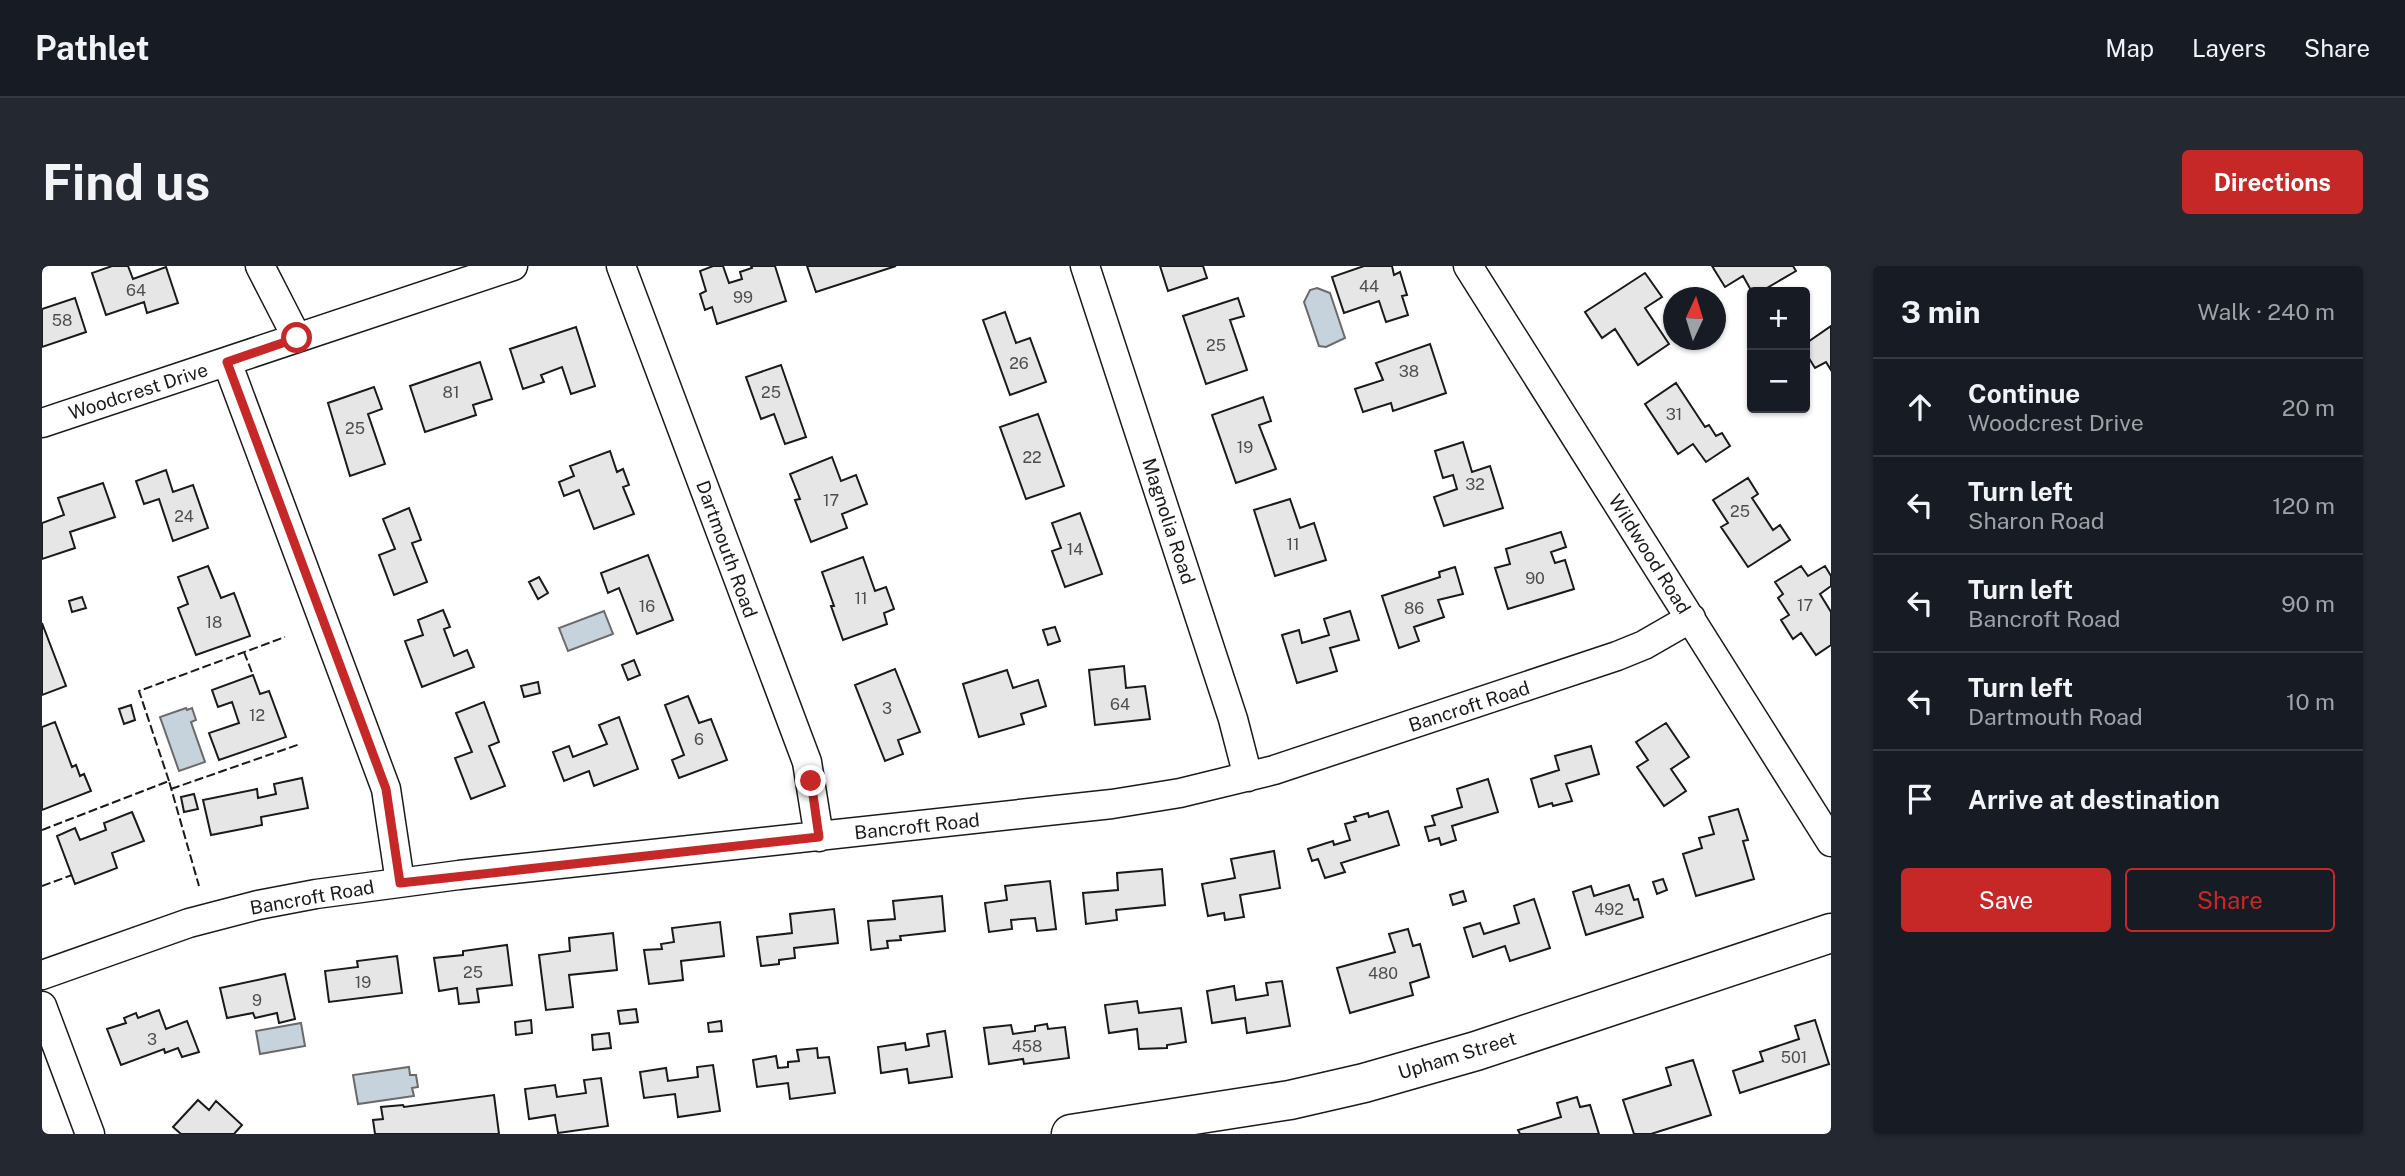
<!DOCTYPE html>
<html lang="en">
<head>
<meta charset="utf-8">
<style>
  :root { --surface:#171b24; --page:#242831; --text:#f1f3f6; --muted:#9ea1a6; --line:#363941; --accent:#c62828 }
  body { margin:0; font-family:"Public Sans",sans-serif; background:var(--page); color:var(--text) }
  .controls { position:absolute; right:21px; top:21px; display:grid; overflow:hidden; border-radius:7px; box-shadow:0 2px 5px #0004 }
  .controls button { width:63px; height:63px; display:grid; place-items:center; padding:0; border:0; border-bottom:2px solid var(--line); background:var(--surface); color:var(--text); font:35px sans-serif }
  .compass { position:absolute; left:1621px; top:21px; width:63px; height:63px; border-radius:50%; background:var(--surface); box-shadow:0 2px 5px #0004; rotate:4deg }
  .stop { position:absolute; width:21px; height:21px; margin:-16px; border:5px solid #c62828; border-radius:50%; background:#fff }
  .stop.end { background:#c62828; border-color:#fff; box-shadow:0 2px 7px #0008 }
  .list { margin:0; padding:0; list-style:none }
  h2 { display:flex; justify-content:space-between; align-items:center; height:91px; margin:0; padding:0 28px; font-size:30px }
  h2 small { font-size:23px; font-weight:400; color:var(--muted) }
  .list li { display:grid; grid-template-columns:46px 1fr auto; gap:21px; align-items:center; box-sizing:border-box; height:98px; padding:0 28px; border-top:2px solid var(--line) }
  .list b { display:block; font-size:26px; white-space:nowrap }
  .list p { margin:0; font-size:23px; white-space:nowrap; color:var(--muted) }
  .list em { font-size:23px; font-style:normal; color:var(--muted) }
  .actions { display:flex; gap:14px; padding:21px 28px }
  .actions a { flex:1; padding:16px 0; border:2px solid var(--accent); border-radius:7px; text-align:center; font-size:24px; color:var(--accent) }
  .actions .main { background:var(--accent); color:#fff }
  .icon { flex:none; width:38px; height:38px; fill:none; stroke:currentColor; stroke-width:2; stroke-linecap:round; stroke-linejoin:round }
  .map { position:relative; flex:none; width:1789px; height:868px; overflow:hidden; border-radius:7px }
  header { display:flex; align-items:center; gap:42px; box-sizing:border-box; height:98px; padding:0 35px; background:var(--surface); border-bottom:2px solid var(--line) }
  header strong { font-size:33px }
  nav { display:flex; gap:38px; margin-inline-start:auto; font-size:24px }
  .intro { display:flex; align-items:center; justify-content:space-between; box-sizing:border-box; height:168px; padding:0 42px }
  h1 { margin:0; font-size:49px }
  .button { padding:18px 32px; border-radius:7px; background:var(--accent); color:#fff; font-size:24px; font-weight:700 }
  main { display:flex; gap:42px; padding:0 42px }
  aside { flex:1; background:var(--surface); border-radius:7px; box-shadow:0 2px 5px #0004 }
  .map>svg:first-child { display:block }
</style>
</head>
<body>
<header>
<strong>Pathlet</strong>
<nav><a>Map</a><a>Layers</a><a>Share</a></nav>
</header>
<div class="intro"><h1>Find us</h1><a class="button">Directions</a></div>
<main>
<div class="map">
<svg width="1789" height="868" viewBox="0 0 1789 868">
  <rect width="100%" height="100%" fill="#fff"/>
  <path fill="#c6d2dc" stroke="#6a6a6a" stroke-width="2" d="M1275 22 1288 27 1303 72 1284 81 1277 80 1262 36 1268 24Z
    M562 345 571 368 526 385 517 362Z
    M144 442 145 444 150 442 154 454 149 456 163 496 137 505 118 451Z
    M259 757 263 780 218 788 214 765Z
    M367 801 368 809H374L376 821 370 822 372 830 316 838 311 809Z"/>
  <path fill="#e6e6e6" stroke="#1a1a1a" stroke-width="2" d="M70 0H86L91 13 124 1 136 37 105 47 102 36 64 49 50 7Z
    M671 0H681L687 17 700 13 698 6 710 2 709 0H733L744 35 675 58 670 41 663 44 658 28 664 25 658 5Z
    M765 0H854L774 26Z
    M1118 0H1161L1165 12 1126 25Z
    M1322 0H1350L1352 9 1358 6 1365 29 1360 30 1366 49 1344 56 1337 35 1302 47 1290 11Z
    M1670 0H1751L1754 5 1718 26H1710L1701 10 1683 21Z
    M1603 7 1620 31 1603 42 1627 78 1596 99 1573 63 1560 72 1543 46Z
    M33 32 44 66 0 81V43Z
    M1196 32 1202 50 1188 54 1205 104 1164 118 1141 50Z
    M963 46 974 77 988 72 1004 116 968 129 941 54Z
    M1789 60V104L1784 96 1773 102 1763 86V78Z
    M534 61 553 120 529 128 520 101 499 109 502 116 481 123 468 83Z
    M1388 78 1404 127 1351 145 1349 137 1321 146 1313 123 1341 114 1334 97Z
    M438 96 450 133 431 139 434 149 383 166 368 120Z
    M739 99 764 171 743 178 732 148 719 153 704 111Z
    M1634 117 1663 161 1667 159 1674 170 1680 167 1688 180 1664 196 1651 178 1636 188 1603 138Z
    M332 121 340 143 326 148 343 198 308 210 286 137Z
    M1221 131 1229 155 1217 159 1234 203 1194 217 1170 149Z
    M996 148 1022 220 984 233 958 161Z
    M1421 176 1430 206 1448 200 1461 242 1402 260 1392 231 1415 223 1411 209 1401 212 1393 185Z
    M568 185 575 206 581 203 587 219 581 221 592 248 552 263 537 224 522 230 517 216 532 210 528 200Z
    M790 191 799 215 814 209 825 238 800 248 805 262 769 276 753 234 758 233 748 208Z
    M124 204 131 226 151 219 166 262 131 275 117 233 102 238 94 215Z
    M1706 212 1716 228 1710 232 1731 264 1738 259 1748 274 1706 301 1679 261 1686 257 1671 234Z
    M61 217 73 251 28 266 33 282 0 293V257L22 249 16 232Z
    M1248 233 1258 262 1272 257 1284 294 1233 310 1212 244Z
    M367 242 379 274 370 277 385 316 352 329 337 289 353 283 341 253Z
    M1038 247 1060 308 1023 321 1010 285 1019 282 1010 257Z
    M1519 266 1524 281 1509 286 1513 297 1523 294 1532 323 1466 343 1453 302 1468 298 1464 283Z
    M606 289 631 354 595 368 577 322 566 327 559 307Z
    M821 291 833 325 844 321 852 343 842 347 845 358 801 374 789 340H792L780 306Z
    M166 300 179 332 192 327 208 370 154 389 136 342 146 338 136 311Z
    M1759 300 1766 310 1783 300 1789 310V320L1778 328 1789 346V379L1774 389 1759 367 1751 373 1739 354 1747 349 1736 332 1741 328 1733 316Z
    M1413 301 1421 328 1396 334 1402 351 1372 361 1377 375 1357 382 1340 330 1398 311 1397 306Z
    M497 311 506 327 496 333 487 316Z
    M40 331 44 342 30 346 27 335Z
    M401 344 408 361 402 363 412 390 425 384 432 401 380 421 363 375 381 369 376 354Z
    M1308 345 1317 374 1288 382 1295 405 1255 417 1240 369 1257 364 1260 377 1287 369 1282 353Z
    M0 357 24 420 0 429Z
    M1013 361 1018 375 1006 379 1001 364Z
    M592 394 598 409 586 414 580 399Z
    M1082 400 1084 422 1103 420 1108 453 1053 459 1047 404Z
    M853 403 878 466 856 474 861 488 843 495 813 419Z
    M965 404 971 422 996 414 1004 440 979 448 982 458 937 471 921 418Z
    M211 409 218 428 227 425 244 471 177 494 167 467 197 457 190 436 176 441 170 424Z
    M496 416 498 427 482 431 479 420Z
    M646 430 657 457 669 453 685 494 637 512 630 494 642 489 623 439Z
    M442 436 457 476 447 480 463 520 429 533 413 492 430 486 414 447Z
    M89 439 93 454 82 458 77 443Z
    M577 451 596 503 552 520 547 505 522 515 511 486 527 480 531 491 565 478 557 459Z
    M13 456 30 501 34 499 38 510 42 508 49 525 0 544V461Z
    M1624 457 1647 491 1629 503 1644 525 1622 540 1595 501 1606 494 1594 476Z
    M1549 480 1557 508 1524 518 1530 535 1511 540 1510 537 1497 541 1489 513 1517 504 1513 490Z
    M260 512 266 542 219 551 220 559 169 569 161 534 215 523 216 532 234 528 232 518Z
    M1446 513 1456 546 1410 560 1414 574 1399 579 1397 572 1387 575 1383 561 1393 559 1390 550 1420 541 1415 523Z
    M152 528 156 543 142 546 139 531Z
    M1696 543 1706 574 1701 575 1712 613 1654 630 1641 588 1660 582 1657 572 1672 568 1667 551Z
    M1346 545 1357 579 1299 597 1303 606 1283 612 1276 593 1270 595 1266 583 1291 575 1292 579 1308 574 1303 558 1314 555 1312 551 1326 547 1327 551Z
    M90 546 102 575 70 587 75 602 33 618 15 570 33 562 38 574 64 564 62 557Z
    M1232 585 1238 622 1198 629 1202 651 1183 654 1182 647 1166 650 1160 618 1193 612 1189 593Z
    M1120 603 1123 639 1074 644 1075 654 1044 658 1041 627 1076 624 1075 607Z
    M1621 613 1625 624 1615 628 1611 616Z
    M1008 615 1014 663 995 665 993 652 969 654 970 663 947 666 943 637 965 634 963 620Z
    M1587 619 1592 634 1596 633 1601 651 1544 669 1531 626 1549 620 1552 630Z
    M1421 625 1424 635 1411 639 1408 629Z
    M900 630 903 665 858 670 859 674 845 675 846 682 829 684 826 655 853 653 851 635Z
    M1492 633 1508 682 1468 695 1463 680 1431 691 1422 662 1438 657 1442 668 1477 657 1472 640Z
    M792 643 796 677 752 682 753 692 737 694V698L719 700 715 671 750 667 748 648Z
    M678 656 682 690 639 695 641 714 607 718 602 684 620 683 619 678 632 676 630 662Z
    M1366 663 1371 680 1378 678 1387 711 1368 717 1371 729 1308 747 1295 702 1353 686 1347 668Z
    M571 667 575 704 527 709 531 741 504 744 497 689 528 685 527 672Z
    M465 679 470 719 435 723 437 736 417 738 415 722 397 725 392 692 421 689V685Z
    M355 690 360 727 287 736 283 705 316 701 315 695Z
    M243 708 253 753 237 757 235 747 213 752 211 747 185 752 178 722Z
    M1240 715 1248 760 1205 767 1203 752 1170 757 1165 725 1192 720 1194 734 1226 729 1224 717Z
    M1095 735 1097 747 1139 742 1144 776 1125 779V782L1097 783 1095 763 1067 767 1063 739Z
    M594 743 596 756 578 758 576 745Z
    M117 744 124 763 145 755 157 786 140 791 136 782 123 787 122 783 79 799 65 763 84 757 82 752 94 747 96 752Z
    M489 754 490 767 474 769 473 756Z
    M1773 754 1787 798 1698 827 1691 805 1721 795 1718 786 1757 773 1753 760Z
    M679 755 680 765 667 766 666 757Z
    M1005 758 1006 763 1023 761 1027 792 982 798 981 793 947 798 942 762 969 759 971 768 993 765V760Z
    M903 765 910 811 867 817 865 803 839 807 836 781 863 777 864 784 887 780 885 768Z
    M567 767 569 782 551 784 550 769Z
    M775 782 776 792 787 791 793 827 748 833 746 817 715 821 711 794 734 790 736 802 746 801V796L757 795 755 784Z
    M1651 794 1669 849 1609 868H1592L1581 834 1629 819 1624 802Z
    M671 799 678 845 636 851 633 828 602 832 598 806 624 802 626 815 656 811 655 801Z
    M559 812 566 860 516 867 513 849 487 853 483 823 513 819 515 831 544 827 542 814Z
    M452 829 457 868H333L331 854 341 853 339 841 361 839 362 841Z
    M1535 831 1538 841 1548 839 1557 868H1478L1476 864 1519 851 1515 837Z
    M156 834 167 844 174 835 200 859 192 868H139L131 861Z"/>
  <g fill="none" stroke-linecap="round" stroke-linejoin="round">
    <defs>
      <path id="street" d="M218 0 255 72
        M579 0 765 496 777 571
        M1043 0 1191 453 1206 511
        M1426 0 1789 576
        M185 96 344 523 358 616
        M0 157 471 0
        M0 709 147 657 216 639 274 628 417 609 1070 538 1138 527 1232 504 1575 390 1602 379 1649 352
        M0 740 48 868"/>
      <path id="secondary" d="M1029 868 1248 834 1322 817 1434 785 1789 667"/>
    </defs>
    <use href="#street" stroke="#1a1a1a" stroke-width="31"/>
    <use href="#secondary" stroke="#1a1a1a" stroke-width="41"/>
    <use href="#street" stroke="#fff" stroke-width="28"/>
    <use href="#secondary" stroke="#fff" stroke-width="38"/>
    <path stroke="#1a1a1a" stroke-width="2" stroke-dasharray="9 3.5" stroke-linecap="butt" d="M202 386 211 409
      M127 515 97 425 243 371
      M129 523 258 478
      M0 564 127 515 157 620
      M0 620 30 609"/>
  </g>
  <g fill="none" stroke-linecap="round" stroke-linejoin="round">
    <path stroke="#c62828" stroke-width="9" d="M255 72 185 96 344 523 358 617 777 571 769 515"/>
  </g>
  <g text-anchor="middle" stroke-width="5" stroke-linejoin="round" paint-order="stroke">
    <g font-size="16" fill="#4d4d4d">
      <text x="1327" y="26">44</text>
      <text x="94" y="30">64</text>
      <text x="701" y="37">99</text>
      <text x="20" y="60">58</text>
      <text x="1174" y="85">25</text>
      <text x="977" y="103">26</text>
      <text x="1367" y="111">38</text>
      <text x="409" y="132">81</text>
      <text x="729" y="132">25</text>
      <text x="1632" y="154">31</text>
      <text x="313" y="168">25</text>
      <text x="1203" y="187">19</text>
      <text x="990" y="197">22</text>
      <text x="1433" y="224">32</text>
      <text x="789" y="240">17</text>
      <text x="1698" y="251">25</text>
      <text x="142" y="256">24</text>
      <text x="1251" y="284">11</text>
      <text x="1033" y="289">14</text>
      <text x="1493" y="318">90</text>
      <text x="819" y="338">11</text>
      <text x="1763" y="345">17</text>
      <text x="605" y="346">16</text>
      <text x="1372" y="348">86</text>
      <text x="172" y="362">18</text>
      <text x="1078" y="444">64</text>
      <text x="845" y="448">3</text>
      <text x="215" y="455">12</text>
      <text x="657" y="479">6</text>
      <text x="1567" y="649">492</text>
      <text x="431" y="712">25</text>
      <text x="1341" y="713">480</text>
      <text x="321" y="722">19</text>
      <text x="215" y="740">9</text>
      <text x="110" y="779">3</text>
      <text x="985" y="786">458</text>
      <text x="1752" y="797">501</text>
    </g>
    <g font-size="19" fill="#1a1a1a" stroke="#fff">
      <text transform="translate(96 125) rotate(-18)" y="7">Woodcrest Drive</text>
      <text transform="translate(1127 255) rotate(72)" y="7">Magnolia Road</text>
      <text transform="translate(685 283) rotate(70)" y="7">Dartmouth Road</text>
      <text transform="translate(1608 288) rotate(58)" y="7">Wildwood Road</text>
      <text transform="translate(1427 440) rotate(-18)" y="7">Bancroft Road</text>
      <text transform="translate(875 560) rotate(-6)" y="7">Bancroft Road</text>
      <text transform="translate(270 631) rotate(-10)" y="7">Bancroft Road</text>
      <text transform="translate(1415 789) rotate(-17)" y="7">Upham Street</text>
    </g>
  </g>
</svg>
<div class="controls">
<button>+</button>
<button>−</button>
</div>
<svg class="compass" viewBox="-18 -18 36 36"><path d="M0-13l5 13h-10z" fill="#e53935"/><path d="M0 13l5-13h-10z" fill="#9ea1a6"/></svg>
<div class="stop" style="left:255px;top:72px"></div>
<div class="stop end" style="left:769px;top:515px"></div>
</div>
<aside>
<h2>3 min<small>Walk · 240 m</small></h2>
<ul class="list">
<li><svg class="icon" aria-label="ahead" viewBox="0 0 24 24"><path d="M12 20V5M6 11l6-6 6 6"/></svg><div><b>Continue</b><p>Woodcrest Drive</p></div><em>20 m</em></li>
<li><svg class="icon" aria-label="left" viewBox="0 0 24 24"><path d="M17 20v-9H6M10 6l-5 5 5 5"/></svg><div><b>Turn left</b><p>Sharon Road</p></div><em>120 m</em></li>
<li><svg class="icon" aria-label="left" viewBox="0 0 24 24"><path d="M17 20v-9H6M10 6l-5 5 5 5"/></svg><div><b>Turn left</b><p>Bancroft Road</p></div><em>90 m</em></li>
<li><svg class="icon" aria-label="left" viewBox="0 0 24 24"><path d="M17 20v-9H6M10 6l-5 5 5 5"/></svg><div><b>Turn left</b><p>Dartmouth Road</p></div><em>10 m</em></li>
<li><svg class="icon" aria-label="arrive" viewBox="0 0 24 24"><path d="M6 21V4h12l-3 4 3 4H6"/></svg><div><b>Arrive at destination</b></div></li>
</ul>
<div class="actions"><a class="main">Save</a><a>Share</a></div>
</aside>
</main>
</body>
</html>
